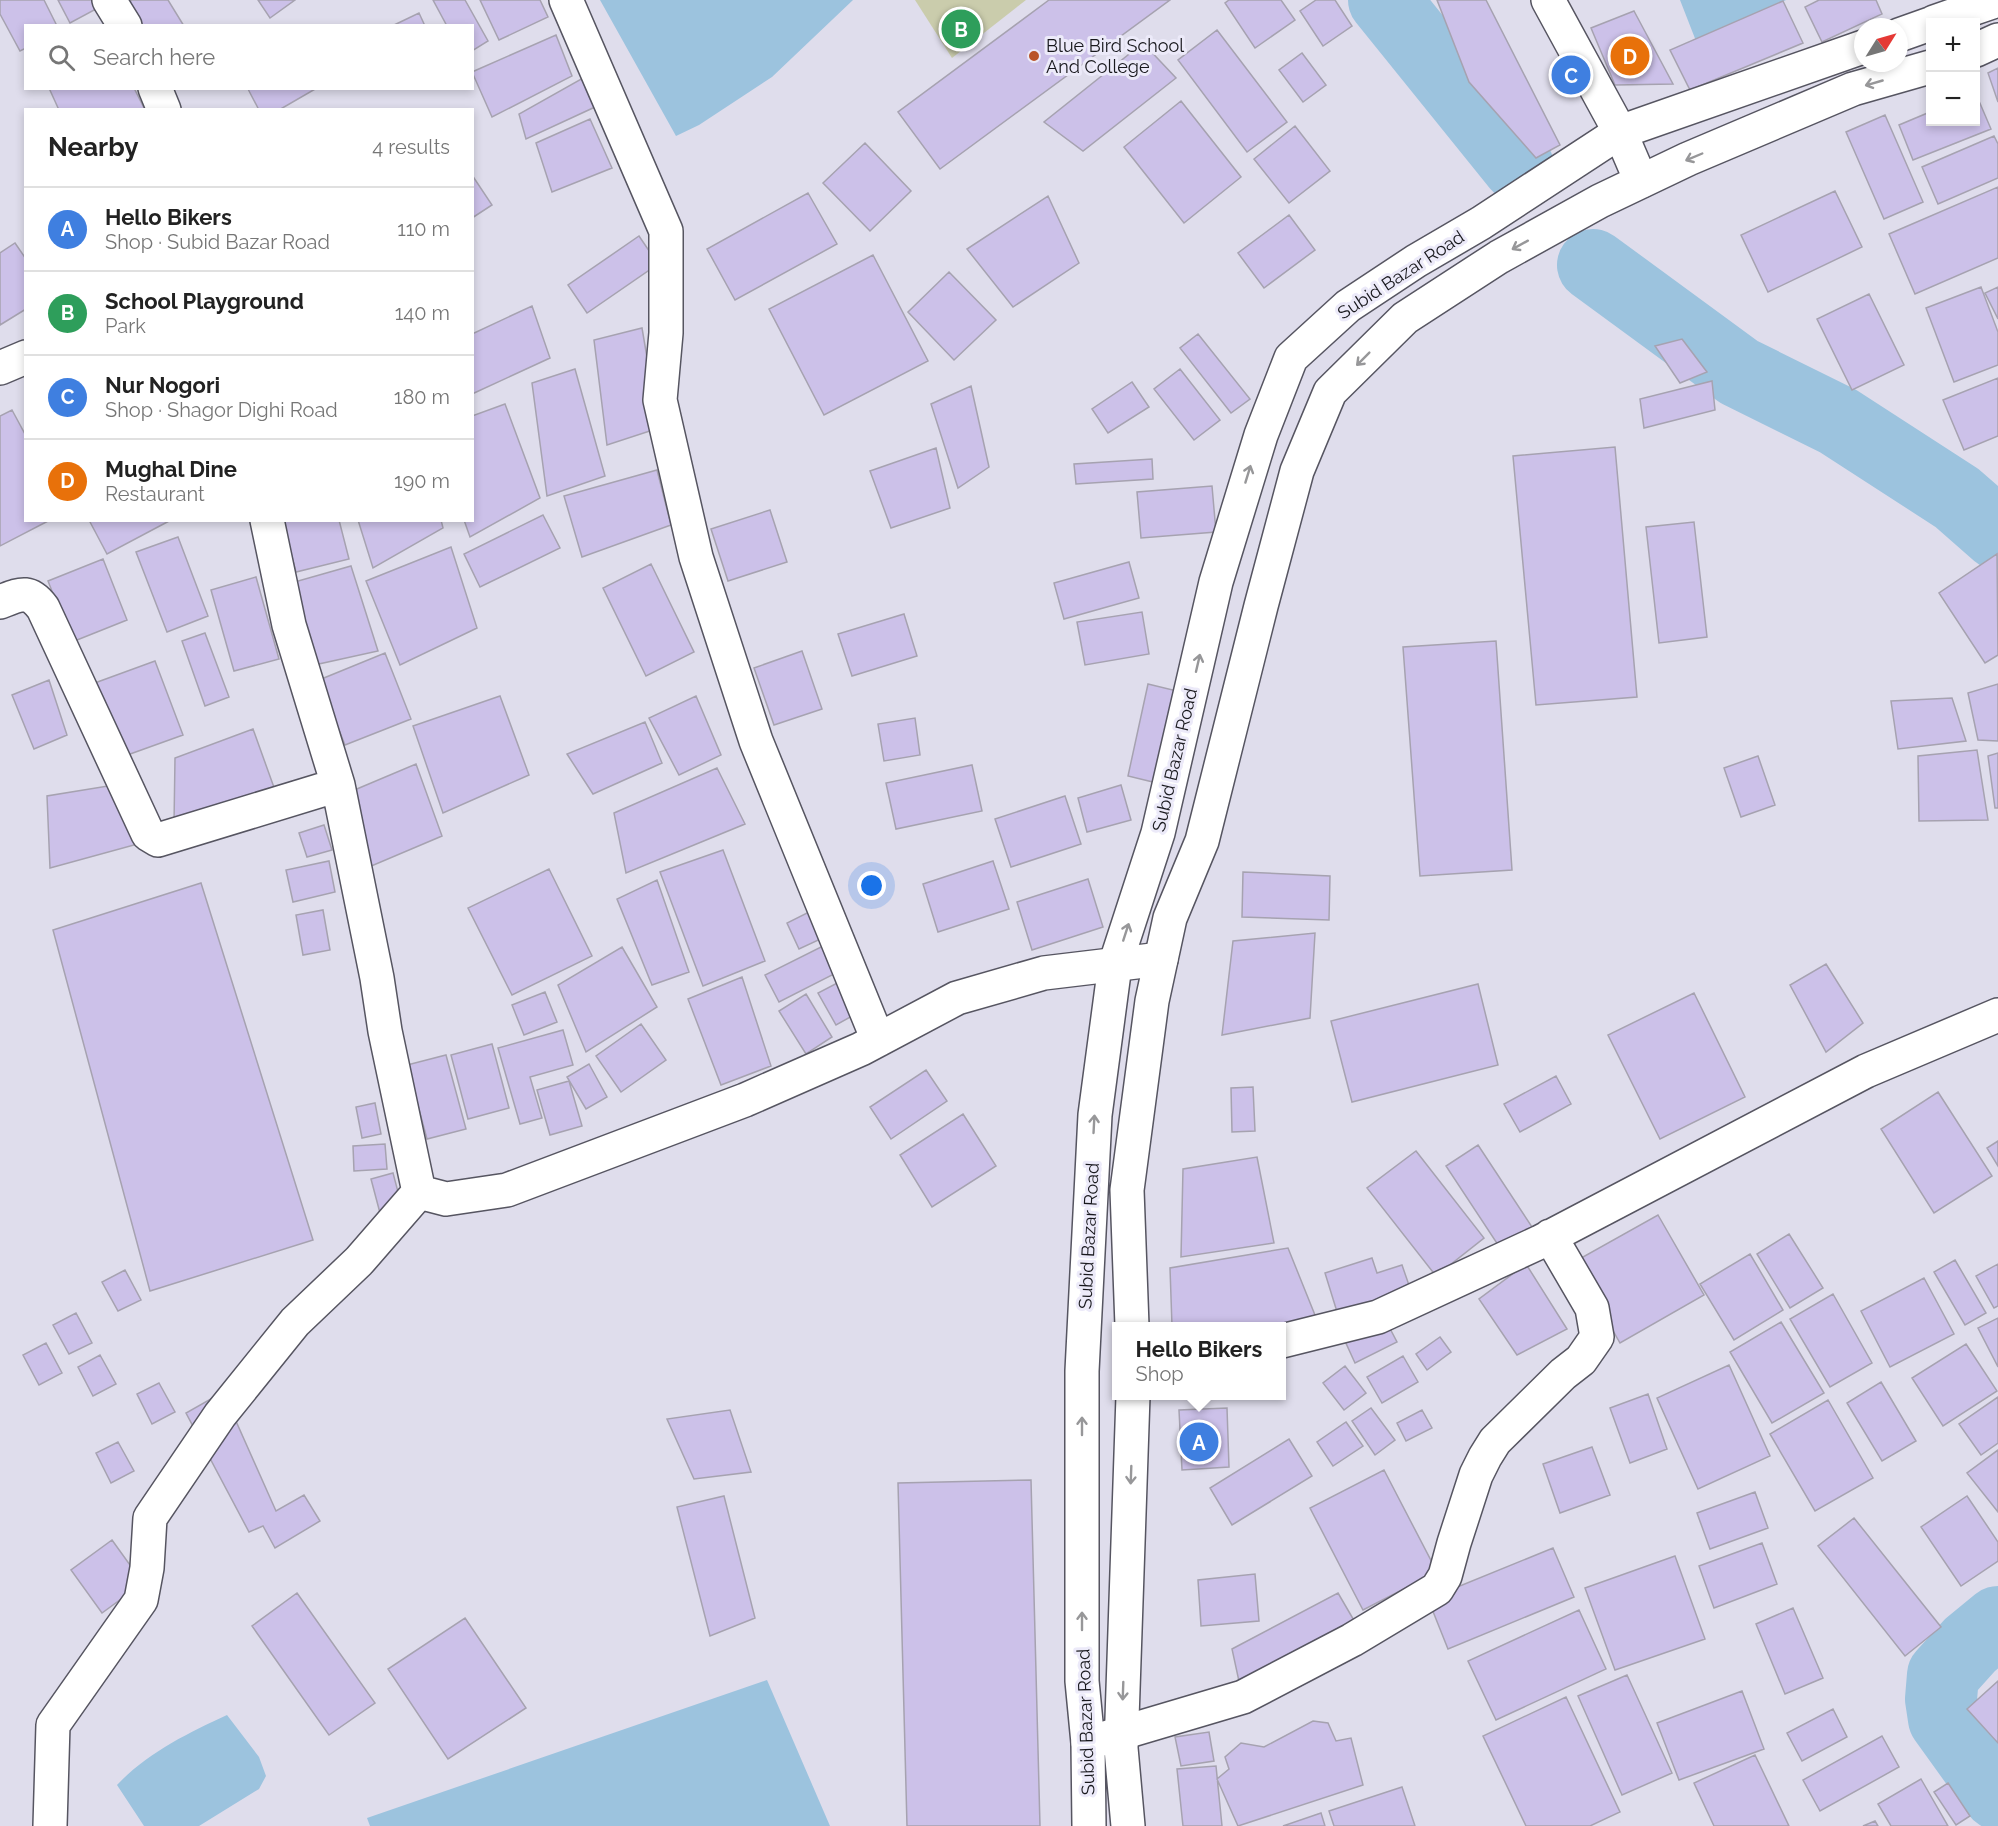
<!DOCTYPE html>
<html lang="en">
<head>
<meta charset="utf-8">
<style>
  :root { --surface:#fff; --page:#f2f2f2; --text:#222; --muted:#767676; --line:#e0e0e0; --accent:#ea580c }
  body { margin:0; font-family:Raleway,sans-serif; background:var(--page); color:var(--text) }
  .controls { position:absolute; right:18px; top:18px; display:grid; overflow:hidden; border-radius:0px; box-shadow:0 3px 9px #0003 }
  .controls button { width:54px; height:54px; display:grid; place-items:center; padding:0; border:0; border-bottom:2px solid var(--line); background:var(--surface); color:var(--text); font:30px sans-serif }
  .compass { position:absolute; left:1854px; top:18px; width:54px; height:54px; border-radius:50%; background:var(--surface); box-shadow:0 3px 9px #0003; rotate:53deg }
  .you { position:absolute; left:872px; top:886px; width:21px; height:21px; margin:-15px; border:4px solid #fff; border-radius:50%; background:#1a73e8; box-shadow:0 0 0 9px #1a73e833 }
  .badge { display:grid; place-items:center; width:39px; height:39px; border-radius:50%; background:var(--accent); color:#fff; font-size:20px; font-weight:700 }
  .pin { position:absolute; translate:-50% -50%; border:3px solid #fff; box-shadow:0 2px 6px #0006 }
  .popup { position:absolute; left:1112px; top:1322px; width:174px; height:78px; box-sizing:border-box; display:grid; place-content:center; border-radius:0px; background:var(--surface); filter:drop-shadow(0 2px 4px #0005); font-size:20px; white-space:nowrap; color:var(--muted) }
  .popup b { font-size:22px; color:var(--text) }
  .popup::after { content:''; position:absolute; left:50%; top:100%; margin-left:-12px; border:12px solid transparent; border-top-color:var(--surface) }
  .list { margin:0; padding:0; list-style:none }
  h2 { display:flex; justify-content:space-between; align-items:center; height:78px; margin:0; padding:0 24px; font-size:26px }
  h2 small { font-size:20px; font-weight:400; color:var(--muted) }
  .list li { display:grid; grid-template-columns:39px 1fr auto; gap:18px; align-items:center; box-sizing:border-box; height:84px; padding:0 24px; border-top:2px solid var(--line) }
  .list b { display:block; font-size:22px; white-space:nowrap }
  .list p { margin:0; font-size:20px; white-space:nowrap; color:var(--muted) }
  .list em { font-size:20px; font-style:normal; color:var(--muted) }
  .icon { flex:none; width:33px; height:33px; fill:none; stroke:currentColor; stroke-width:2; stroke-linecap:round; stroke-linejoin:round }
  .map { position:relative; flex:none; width:1998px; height:1826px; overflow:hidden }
  .search { position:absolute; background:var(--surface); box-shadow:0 3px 9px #0003; left:24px; top:24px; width:450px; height:66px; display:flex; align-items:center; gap:15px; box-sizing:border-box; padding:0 21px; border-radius:0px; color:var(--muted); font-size:22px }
  .panel { position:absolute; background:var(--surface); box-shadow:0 3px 9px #0003; left:24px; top:108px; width:450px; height:414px; border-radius:0px }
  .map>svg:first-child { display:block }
</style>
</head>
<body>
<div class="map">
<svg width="1998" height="1826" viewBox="0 0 1998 1826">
  <rect width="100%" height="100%" fill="#dfddec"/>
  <path fill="#caccac" d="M915 0H1026L952 58Z"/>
  <path fill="#9cc3de" d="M600 0H853L772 77 699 125 676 136Z
    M1680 0H1786L1696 41Z
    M767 1680 830 1826H370L367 1818Z
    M227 1715 259 1757 266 1776 259 1789 199 1826H144L117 1785C147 1753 188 1733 227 1715Z"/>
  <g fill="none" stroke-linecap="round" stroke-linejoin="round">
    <path stroke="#9cc3de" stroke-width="72" d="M1384 0 1518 166
      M1593 265 1739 372 1838 421 1957 498 1998 534
      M1998 1622 1970 1645 1943 1675 1941 1699 1944 1719 1998 1794"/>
  </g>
  <path fill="#ccc1e9" stroke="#a6a2b0" stroke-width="1.5" d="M0 0H44L57 26H26V48L20 51 0 14Z
    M58 0H94L98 8 70 23Z
    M132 0H168L184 26H137L124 5Z
    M258 0H295L270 18Z
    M433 0H465L488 41 472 51V26H447Z
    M480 0H540L548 17 499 40Z
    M1049 0H1170L940 169 898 112Z
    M1229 0H1281L1295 20 1255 48 1225 3Z
    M1316 0H1335L1352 26 1323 46 1300 11Z
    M1437 0H1486L1560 145 1536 158 1469 82Z
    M1819 0H1876L1882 14 1822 42 1805 7Z
    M1783 1 1803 43 1690 90 1670 50Z
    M1634 11 1673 84 1615 85 1591 28Z
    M419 13 425 26H392Z
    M1217 30 1287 122 1247 152 1178 60Z
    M556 35 572 76 492 117 472 72Z
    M1143 43 1176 78 1083 151 1044 122Z
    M1302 53 1326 85 1303 102 1279 70Z
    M1998 68V102L1988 73Z
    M583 78 595 107 526 139 519 114Z
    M49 88H134L145 110H59Z
    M249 88H317L279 110H259L248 89Z
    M1976 94 1991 129 1913 160 1899 125 1930 112V122H1976Z
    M1181 101 1241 177 1184 223 1124 147Z
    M1885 115 1923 202 1884 219 1846 132Z
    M590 119 612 168 552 192 536 143Z
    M1295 126 1330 171 1289 203 1254 159Z
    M1994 136 1998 144V178L1938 204 1922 167Z
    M865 143 911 191 870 231 823 183Z
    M472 175 492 205 472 218Z
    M1998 187V258L1915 294 1889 234Z
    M1835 191 1862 247 1768 292 1741 235Z
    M808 193 837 244 735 300 707 249Z
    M1048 196 1079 263 1013 307 967 249Z
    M1289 215 1315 250 1264 288 1238 253Z
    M639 236 658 264 587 313 568 285Z
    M15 243 26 259V309L0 325V253Z
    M873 255 928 361 824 415 769 309Z
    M949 272 996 320 954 360 908 312Z
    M1981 287 1998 332V365L1954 382 1926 308Z
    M1998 287V319L1985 293Z
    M1869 294 1904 365 1852 390 1817 319Z
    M532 306 550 358 472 394V334Z
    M642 328 659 428 607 445 594 340Z
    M1198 334 1250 399 1231 413 1180 348Z
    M1682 339 1707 372 1680 383 1655 346Z
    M575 369 605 476 547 496 532 383Z
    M1180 369 1220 420 1194 440 1154 389Z
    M1998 378V436L1964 450 1943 400Z
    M1712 381 1715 410 1644 428 1640 399Z
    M1132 382 1149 407 1108 433 1092 409Z
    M971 386 989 467 958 488 931 404Z
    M505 404 540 498 470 537 464 520H472V416Z
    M12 410 26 436V520H50L0 546V416Z
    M1615 447 1637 697 1536 705 1513 456Z
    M936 448 950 508 891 528 870 471Z
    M1152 459 1153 479 1076 484 1074 464Z
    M657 470 671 525 582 557 564 496Z
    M1212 486 1216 532 1141 538 1137 492Z
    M770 510 787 562 728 581 711 529Z
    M543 515 560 548 480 587 464 554Z
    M89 520H171L107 554Z
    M282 520H339L349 559 296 572Z
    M358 520H441L443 528 373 568Z
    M1694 522 1707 637 1659 643 1646 527Z
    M178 537 208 616 167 632 136 552Z
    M451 547 477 628 400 665 366 581Z
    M1997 554 1998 655 1985 663 1939 593Z
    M103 559 127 620 72 642 48 581Z
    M1129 562 1139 598 1064 619 1054 583Z
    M651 564 694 652 646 676 603 588Z
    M351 566 378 651 305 667 291 583Z
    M256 577 279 659 234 671 211 590Z
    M1142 612 1149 654 1085 665 1077 622Z
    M904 614 917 656 852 676 838 634Z
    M205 633 229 697 205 706 182 641Z
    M1496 641 1512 870 1420 876 1403 647Z
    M802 651 822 709 774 725 754 668Z
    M385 653 411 719 345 745 319 680Z
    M155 661 183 735 119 758 92 684Z
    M49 680 67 735 34 749 12 695Z
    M1148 684 1177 691 1157 783 1128 776Z
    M1998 684V741L1978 740 1968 693Z
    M500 696 529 775 443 813 413 726Z
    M696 696 721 755 679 775 649 718Z
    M1952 698 1966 741 1898 749 1891 701Z
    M915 718 920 755 884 761 878 724Z
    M645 722 662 763 593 794 567 754Z
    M253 729 276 793 174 824 175 758Z
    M1977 750 1988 820 1919 821 1918 756Z
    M1998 753V808H1995L1988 756Z
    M1758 756 1775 805 1741 817 1724 768Z
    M416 764 442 836 369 867 345 794Z
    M972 765 982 811 896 829 886 783Z
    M717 768 745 824 626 873 614 813Z
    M120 784 134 845 50 868 47 796Z
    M1121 785 1131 820 1087 832 1078 798Z
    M1065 796 1081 844 1011 867 995 819Z
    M324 825 332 850 307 857 299 833Z
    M723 850 765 961 703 986 660 872Z
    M329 861 335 892 293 902 286 870Z
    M993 861 1009 909 938 932 923 884Z
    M549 869 592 956 512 995 468 908Z
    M1243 872 1330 876 1329 920 1242 917Z
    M1088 879 1103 927 1032 950 1017 902Z
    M657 880 689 972 652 985 617 899Z
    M201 883 313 1240 150 1291 53 930Z
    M323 910 330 950 303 955 296 915Z
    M813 910 825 937 799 949 787 923Z
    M1315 933 1310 1018 1222 1035 1233 941Z
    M825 945 838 972 779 1002 765 975Z
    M622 947 657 1007 586 1052 558 985Z
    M1826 964 1863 1023 1826 1052 1790 985Z
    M742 977 771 1066 721 1085 688 999Z
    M843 980 861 1011 836 1025 818 993Z
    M1478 984 1498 1065 1352 1102 1331 1021Z
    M545 992 557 1022 524 1035 512 1005Z
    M1694 993 1745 1097 1660 1139 1608 1035Z
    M806 994 832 1037 806 1054 779 1011Z
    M641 1024 666 1060 621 1092 596 1056Z
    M563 1030 573 1065 530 1077 542 1118 520 1124 498 1048Z
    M492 1044 509 1108 468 1119 451 1055Z
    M446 1055 466 1129 427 1139 407 1065Z
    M589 1064 607 1097 586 1109 567 1077Z
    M926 1070 947 1101 891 1139 870 1107Z
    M1556 1076 1571 1104 1520 1132 1504 1104Z
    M569 1081 582 1126 550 1135 537 1090Z
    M1253 1087 1255 1131 1232 1132 1231 1088Z
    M1938 1092 1992 1176 1934 1213 1881 1129Z
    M375 1103 381 1134 362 1138 356 1107Z
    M963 1114 996 1166 932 1207 900 1155Z
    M1998 1141V1166L1987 1148Z
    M385 1144 387 1169 354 1171 353 1146Z
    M1478 1145 1536 1233 1504 1254 1446 1166Z
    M1416 1151 1484 1238 1436 1276 1367 1188Z
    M1257 1157 1274 1243 1181 1257 1183 1169Z
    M393 1173 402 1207 380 1213 371 1179Z
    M1658 1215 1704 1295 1620 1343 1574 1262Z
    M1789 1234 1823 1288 1790 1308 1757 1254Z
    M1288 1248 1319 1325 1172 1326 1170 1268Z
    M1750 1254 1783 1310 1734 1340 1700 1284Z
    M1372 1258 1377 1273 1402 1265 1411 1291 1338 1315 1325 1273Z
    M1955 1260 1986 1313 1965 1325 1934 1272Z
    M1526 1264 1567 1329 1517 1355 1479 1299Z
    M1998 1264V1306L1994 1308 1976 1276Z
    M125 1270 141 1300 118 1311 102 1282Z
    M1924 1278 1954 1334 1890 1367 1861 1311Z
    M1833 1294 1872 1363 1830 1387 1790 1319Z
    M76 1313 92 1343 69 1354 53 1325Z
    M1998 1318V1367L1978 1328Z
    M1386 1321 1397 1342 1355 1363 1345 1341Z
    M1781 1322 1824 1393 1772 1423 1730 1352Z
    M1440 1337 1451 1352 1427 1370 1416 1354Z
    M46 1343 62 1373 39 1385 23 1355Z
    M1966 1344 1997 1391 1943 1426 1912 1378Z
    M100 1355 116 1384 93 1396 78 1367Z
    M1403 1356 1418 1382 1382 1403 1367 1377Z
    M1729 1365 1770 1456 1698 1489 1657 1398Z
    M1345 1366 1366 1393 1344 1410 1323 1383Z
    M1881 1382 1916 1441 1882 1461 1847 1403Z
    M159 1383 175 1412 152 1424 137 1394Z
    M223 1392 276 1511 304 1495 320 1521 275 1548 263 1526 249 1532 186 1413Z
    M1648 1394 1667 1449 1630 1463 1610 1408Z
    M1998 1397V1443L1981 1455 1959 1424Z
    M1828 1400 1873 1478 1815 1511 1770 1434Z
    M1227 1408 1229 1467 1182 1470 1179 1410Z
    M1371 1408 1395 1440 1375 1455 1352 1421Z
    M730 1410 751 1472 694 1479 667 1419Z
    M1422 1410 1432 1428 1406 1441 1397 1423Z
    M1346 1422 1363 1446 1333 1466 1317 1442Z
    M1289 1439 1312 1476 1232 1525 1210 1488Z
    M118 1442 134 1471 111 1483 96 1453Z
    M1592 1447 1610 1495 1560 1513 1543 1464Z
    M1998 1450V1512L1967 1473Z
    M1384 1470 1437 1572 1363 1610 1310 1508Z
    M1031 1480 1040 1826H907L898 1483Z
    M1755 1492 1768 1528 1710 1549 1697 1513Z
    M724 1496 755 1618 710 1636 677 1507Z
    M1967 1496 1998 1542V1561L1961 1586 1921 1527Z
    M1854 1518 1941 1627 1905 1656 1818 1546Z
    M112 1540 143 1583 102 1613 71 1570Z
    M1762 1543 1777 1584 1714 1608 1699 1566Z
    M1553 1548 1574 1597 1448 1649 1428 1599Z
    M1675 1556 1705 1639 1615 1670 1585 1588Z
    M1255 1574 1259 1621 1201 1626 1198 1580Z
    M297 1593 375 1703 329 1735 252 1626Z
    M1338 1593 1359 1629 1240 1686 1232 1649Z
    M1793 1608 1823 1678 1785 1694 1756 1624Z
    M1579 1610 1606 1669 1496 1720 1468 1661Z
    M465 1618 526 1708 448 1759 388 1669Z
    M1627 1675 1672 1773 1622 1795 1578 1696Z
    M1998 1681V1743L1967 1709Z
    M1742 1691 1764 1749 1679 1780 1657 1723Z
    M1566 1697 1620 1812 1590 1826H1526L1483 1736Z
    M1833 1709 1847 1737 1802 1761 1787 1733Z
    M1313 1721 1328 1723 1336 1741 1351 1738 1363 1785 1238 1826 1217 1779 1229 1769 1225 1757 1241 1743 1264 1747Z
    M1209 1732 1214 1761 1181 1766 1175 1737Z
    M1882 1736 1899 1767 1820 1811 1803 1780Z
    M1755 1755 1789 1826H1714L1694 1783Z
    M1216 1766 1222 1826H1183L1177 1769Z
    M1921 1779 1948 1826H1891L1878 1804Z
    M1948 1783 1970 1816 1956 1825 1934 1792Z
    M1402 1787 1415 1826H1334L1329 1811Z
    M1321 1813 1325 1826H1283Z
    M1875 1821 1878 1826H1863Z"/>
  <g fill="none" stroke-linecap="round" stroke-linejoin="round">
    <defs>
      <path id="minor" d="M109 0 125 26
        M566 0 666 231V333L660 400 696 557 756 741 878 1040
        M1548 0 1620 132 1641 181
        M155 88 164 110
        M0 368 26 357
        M267 520 289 625 338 785 377 978 385 1031 419 1192
        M0 602C21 594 29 589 43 608L148 834 158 840 338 785
        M419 1192 446 1199 507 1190 745 1100 861 1049 957 998 1044 973 1161 959
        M1282 1341 1378 1317 1540 1242 1866 1071 1998 1015
        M1088 1743 1243 1697 1352 1640 1437 1589 1445 1576 1454 1543 1476 1475 1485 1457 1495 1441 1563 1374 1581 1360 1597 1337 1592 1308 1550 1236
        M50 1826 53 1725 141 1600 147 1568 150 1518 220 1415 295 1322 359 1261 419 1192"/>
      <path id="secondary" d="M1934 22 1998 0
        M1899 35 1930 24
        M1976 50 1998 40
        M1132 1326 1127 1190 1152 1001 1170 918 1202 841 1261 606 1297 471 1330 392 1405 318 1499 257 1600 201 1688 159 1853 89 1930 67
        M1089 1826 1088 1743 1082 1681V1371L1095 1115 1115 965 1158 833 1216 582 1261 435 1291 358 1348 306 1416 261 1481 223 1620 132 1863 47
        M1128 1826 1121 1748 1133 1396"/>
    </defs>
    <use href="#minor" stroke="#565561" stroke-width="36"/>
    <use href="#secondary" stroke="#565561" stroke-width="36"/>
    <use href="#minor" stroke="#fff" stroke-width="33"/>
    <use href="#secondary" stroke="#fff" stroke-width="33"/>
  </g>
  <defs><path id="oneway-shaft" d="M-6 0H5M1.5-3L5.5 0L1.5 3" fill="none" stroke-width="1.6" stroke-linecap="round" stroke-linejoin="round" transform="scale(1.5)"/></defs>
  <g stroke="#979799">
    <use href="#oneway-shaft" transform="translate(1874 83) rotate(164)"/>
    <use href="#oneway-shaft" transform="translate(1694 157) rotate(157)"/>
    <use href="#oneway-shaft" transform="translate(1520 245) rotate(151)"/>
    <use href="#oneway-shaft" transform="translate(1363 359) rotate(135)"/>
    <use href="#oneway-shaft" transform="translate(1248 474) rotate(-73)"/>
    <use href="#oneway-shaft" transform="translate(1198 663) rotate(-77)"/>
    <use href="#oneway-shaft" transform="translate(1126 932) rotate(-72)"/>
    <use href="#oneway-shaft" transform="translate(1094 1124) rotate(-87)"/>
    <use href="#oneway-shaft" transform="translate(1082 1426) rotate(-90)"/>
    <use href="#oneway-shaft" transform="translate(1131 1475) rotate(92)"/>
    <use href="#oneway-shaft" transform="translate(1082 1621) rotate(-90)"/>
    <use href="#oneway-shaft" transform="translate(1123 1691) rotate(92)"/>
  </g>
  <circle fill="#ba5428" stroke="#eceaf9" stroke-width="2" cx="1034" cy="56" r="6"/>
  <g text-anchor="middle" stroke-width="6" stroke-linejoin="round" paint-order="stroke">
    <g font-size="18" fill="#18181d" stroke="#eceaf9" text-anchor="start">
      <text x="1046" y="52">Blue Bird School<tspan x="1046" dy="21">And College</tspan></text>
    </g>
    <g font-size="18" fill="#18181d" stroke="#eceaf9">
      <text transform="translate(1401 275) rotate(-33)" y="6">Subid Bazar Road</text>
      <text transform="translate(1175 760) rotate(-77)" y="6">Subid Bazar Road</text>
      <text transform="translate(1089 1236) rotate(-87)" y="6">Subid Bazar Road</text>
      <text transform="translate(1086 1722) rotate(-92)" y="6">Subid Bazar Road</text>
    </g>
  </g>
</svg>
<div class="controls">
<button>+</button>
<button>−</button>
</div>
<svg class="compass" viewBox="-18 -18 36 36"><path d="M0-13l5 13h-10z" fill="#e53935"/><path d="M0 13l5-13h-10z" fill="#767676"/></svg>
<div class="you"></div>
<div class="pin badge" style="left:1199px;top:1442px;background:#3f7fe0">A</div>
<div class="popup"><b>Hello Bikers</b>Shop</div>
<div class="pin badge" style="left:961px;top:29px;background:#2e9e5b">B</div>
<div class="pin badge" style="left:1571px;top:75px;background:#3f7fe0">C</div>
<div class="pin badge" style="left:1630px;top:56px;background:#e8710a">D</div>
<div class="search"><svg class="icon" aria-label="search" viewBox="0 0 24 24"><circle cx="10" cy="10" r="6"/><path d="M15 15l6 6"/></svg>Search here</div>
<section class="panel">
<h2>Nearby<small>4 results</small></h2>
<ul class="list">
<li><span class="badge" style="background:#3f7fe0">A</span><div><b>Hello Bikers</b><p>Shop · Subid Bazar Road</p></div><em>110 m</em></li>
<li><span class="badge" style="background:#2e9e5b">B</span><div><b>School Playground</b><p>Park</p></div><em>140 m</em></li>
<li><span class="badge" style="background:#3f7fe0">C</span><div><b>Nur Nogori</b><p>Shop · Shagor Dighi Road</p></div><em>180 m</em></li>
<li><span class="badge" style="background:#e8710a">D</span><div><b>Mughal Dine</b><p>Restaurant</p></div><em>190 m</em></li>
</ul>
</section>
</div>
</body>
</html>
